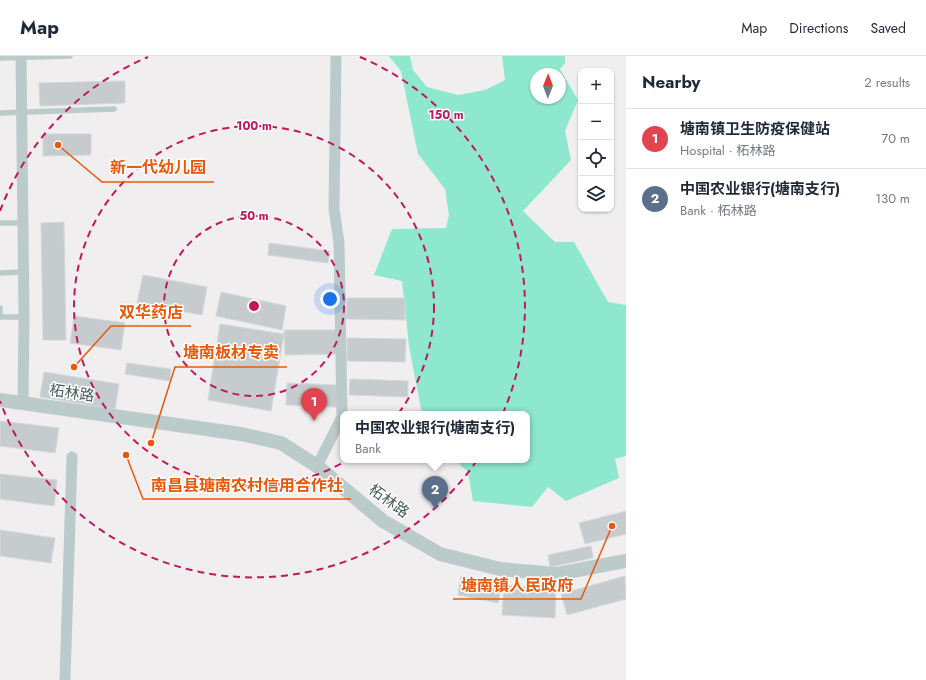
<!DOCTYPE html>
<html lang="en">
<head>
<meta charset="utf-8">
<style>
  :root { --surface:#fff; --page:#f2f2f3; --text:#1f2937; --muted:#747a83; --line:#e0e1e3; --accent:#20727f }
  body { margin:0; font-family:Jost,"Noto Sans SC",sans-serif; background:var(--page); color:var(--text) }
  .controls { position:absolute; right:12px; top:12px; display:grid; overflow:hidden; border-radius:8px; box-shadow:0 1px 3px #0004 }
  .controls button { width:36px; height:36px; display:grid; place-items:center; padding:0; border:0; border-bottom:1px solid var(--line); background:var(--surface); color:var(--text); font:20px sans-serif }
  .compass { position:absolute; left:530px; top:12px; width:36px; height:36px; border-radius:50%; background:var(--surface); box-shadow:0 1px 3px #0004; rotate:1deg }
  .you { position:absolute; left:330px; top:243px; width:14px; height:14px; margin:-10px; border:3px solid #fff; border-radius:50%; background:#1a73e8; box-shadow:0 0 0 6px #1a73e833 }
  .badge { display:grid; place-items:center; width:26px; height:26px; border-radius:50%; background:var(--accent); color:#fff; font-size:13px; font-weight:700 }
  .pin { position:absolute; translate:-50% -33px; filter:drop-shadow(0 1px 2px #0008) }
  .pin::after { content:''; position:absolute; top:21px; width:14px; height:12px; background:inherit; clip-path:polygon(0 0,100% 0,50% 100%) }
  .popup { position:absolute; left:340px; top:355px; width:190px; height:52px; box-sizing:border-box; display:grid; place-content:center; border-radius:8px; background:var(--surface); filter:drop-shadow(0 1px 3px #0005); font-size:13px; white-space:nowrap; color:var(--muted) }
  .popup b { font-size:15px; color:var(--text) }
  .popup::after { content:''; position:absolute; left:50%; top:100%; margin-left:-8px; border:8px solid transparent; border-top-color:var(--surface) }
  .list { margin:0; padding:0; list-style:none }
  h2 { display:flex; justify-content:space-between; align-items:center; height:52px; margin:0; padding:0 16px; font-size:17px }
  h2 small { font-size:13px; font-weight:400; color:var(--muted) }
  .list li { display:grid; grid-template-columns:26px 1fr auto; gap:12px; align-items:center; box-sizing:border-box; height:60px; padding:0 16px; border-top:1px solid var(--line) }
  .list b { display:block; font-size:15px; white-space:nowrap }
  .list p { margin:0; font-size:13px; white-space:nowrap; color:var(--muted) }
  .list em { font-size:13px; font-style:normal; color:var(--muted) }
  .icon { flex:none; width:22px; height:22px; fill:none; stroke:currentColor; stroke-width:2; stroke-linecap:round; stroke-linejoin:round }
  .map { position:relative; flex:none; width:626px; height:624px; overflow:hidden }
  header { display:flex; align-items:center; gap:24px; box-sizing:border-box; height:56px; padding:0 20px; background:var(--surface); border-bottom:1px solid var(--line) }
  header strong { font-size:19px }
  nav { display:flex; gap:22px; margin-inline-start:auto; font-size:14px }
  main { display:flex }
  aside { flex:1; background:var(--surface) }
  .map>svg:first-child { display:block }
</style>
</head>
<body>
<header>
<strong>Map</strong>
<nav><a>Map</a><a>Directions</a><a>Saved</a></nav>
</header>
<main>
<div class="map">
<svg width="626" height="624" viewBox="0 0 626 624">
  <rect width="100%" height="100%" fill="#f1eef0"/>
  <path fill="#8ee8ce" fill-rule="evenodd" d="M389 0H410L413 14 427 31 458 39 485 34 505 24 502 0H565V7L560 13 578 44 565 75 571 104 523 155 555 186H574L608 246 626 249V400L615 403 619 422 566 445 548 431 532 451 473 445 468 416 455 404H527V358H422L409 290 402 225 374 219 392 173 446 172 449 159 445 133 418 98 401 15ZM536 18H560V42H536Z"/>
  <path fill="#c6ccce" stroke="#d3d8da" d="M125 25V47L40 50 39 27Z
    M43 78H91V99L43 100Z
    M64 166 66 284H43L41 167Z
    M269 187 330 195 328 207 268 199Z
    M143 219 207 231 202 259 137 247Z
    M221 236 286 250 282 274 216 260Z
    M347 242H405V264L346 263Z
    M74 260 125 267 121 294 70 287Z
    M220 268 284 278 271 355 208 344Z
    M284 274H336L337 298 285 299Z
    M347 282 406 283 405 306 347 305Z
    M127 307 171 313 170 325 125 318Z
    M44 316 119 328 115 353 40 341Z
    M350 323 408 325V341L349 339Z
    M287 327 337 329 336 351 286 349Z
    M0 365 59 372 55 397 0 390Z
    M0 418 57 424 54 450 0 443Z
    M626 455V478L585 488 579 467Z
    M0 474 55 482 51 507 0 500Z
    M591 490 593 502 550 511 548 499Z
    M461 520 502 528 498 547 458 539Z
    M625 520 626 543 567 559 561 538Z
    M504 529 556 533 555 562 502 559Z"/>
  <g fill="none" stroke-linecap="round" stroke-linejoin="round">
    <path stroke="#bbcbca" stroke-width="5.5" d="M0 2 70 0
      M0 57 114 53
      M0 167H23
      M0 217 23 216
      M0 252V261
      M0 261H24"/>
    <path stroke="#bbcbca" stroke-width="11" d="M21 0 24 261 23 347
      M317 410 342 361 339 187 334 153 336 0
      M65 624 72 401"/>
    <path stroke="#bbcbca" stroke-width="14" d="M0 344 241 378 281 387 317 410 383 465 440 498 500 513 557 518 626 505"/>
  </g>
  <g fill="none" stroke="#c2185b" stroke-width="2" stroke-dasharray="7 5">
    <circle cx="254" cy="250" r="90"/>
    <circle cx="254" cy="250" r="180"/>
    <path d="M0 155A271 271 0 0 1 148 1M360 1A271 271 0 1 1 0 345"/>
  </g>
  <g text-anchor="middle" stroke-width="3" stroke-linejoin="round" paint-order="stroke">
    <g font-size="15" fill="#475b5b" stroke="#fff">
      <text transform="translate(72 337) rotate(8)" y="5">柘林路</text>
      <text transform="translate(389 445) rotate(36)" y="5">柘林路</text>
    </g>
  </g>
  <circle cx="254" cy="250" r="6" fill="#c2185b" stroke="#fff" stroke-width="2"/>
  <g font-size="12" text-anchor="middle" font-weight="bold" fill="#c2185b" stroke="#fff" stroke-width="3" stroke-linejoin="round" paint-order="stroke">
    <text x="446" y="63">150 m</text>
    <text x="254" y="74">100 m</text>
    <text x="254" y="164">50 m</text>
  </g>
  <path fill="none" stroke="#e8590c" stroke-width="1.5" d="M58 89L102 126H214M74 311L111 270H191M151 387L175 311H287M126 399L143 443H351M612 470L581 543H453"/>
  <g fill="#e8590c" stroke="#fff" stroke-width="1.5">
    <circle cx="58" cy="89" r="4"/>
    <circle cx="74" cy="311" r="4"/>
    <circle cx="151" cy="387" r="4"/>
    <circle cx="126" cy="399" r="4"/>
    <circle cx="612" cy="470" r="4"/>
  </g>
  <g font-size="16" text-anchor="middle" font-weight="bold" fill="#e8590c" stroke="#fff" stroke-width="3" stroke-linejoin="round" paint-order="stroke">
    <text x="158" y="117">新一代幼儿园</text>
    <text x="151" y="262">双华药店</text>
    <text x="231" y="302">塘南板材专卖</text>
    <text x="247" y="435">南昌县瑭南农村信用合作社</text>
    <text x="517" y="535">塘南镇人民政府</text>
  </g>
</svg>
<div class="controls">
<button>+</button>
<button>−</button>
<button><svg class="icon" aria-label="locate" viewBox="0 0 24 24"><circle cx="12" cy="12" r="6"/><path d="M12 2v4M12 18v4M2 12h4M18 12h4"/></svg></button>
<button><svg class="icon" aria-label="layers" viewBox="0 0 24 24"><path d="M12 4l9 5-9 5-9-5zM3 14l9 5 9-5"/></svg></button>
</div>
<svg class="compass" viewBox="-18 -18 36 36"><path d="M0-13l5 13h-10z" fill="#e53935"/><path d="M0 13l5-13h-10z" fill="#747a83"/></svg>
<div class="you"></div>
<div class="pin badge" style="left:314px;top:365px;background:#e0444e">1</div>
<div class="pin badge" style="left:435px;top:453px;background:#5c6f8a">2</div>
<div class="popup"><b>中国农业银行(塘南支行)</b>Bank</div>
</div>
<aside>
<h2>Nearby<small>2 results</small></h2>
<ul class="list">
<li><span class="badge" style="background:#e0444e">1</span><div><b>塘南镇卫生防疫保健站</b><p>Hospital · 柘林路</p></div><em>70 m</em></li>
<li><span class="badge" style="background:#5c6f8a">2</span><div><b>中国农业银行(塘南支行)</b><p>Bank · 柘林路</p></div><em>130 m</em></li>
</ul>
</aside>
</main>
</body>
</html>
